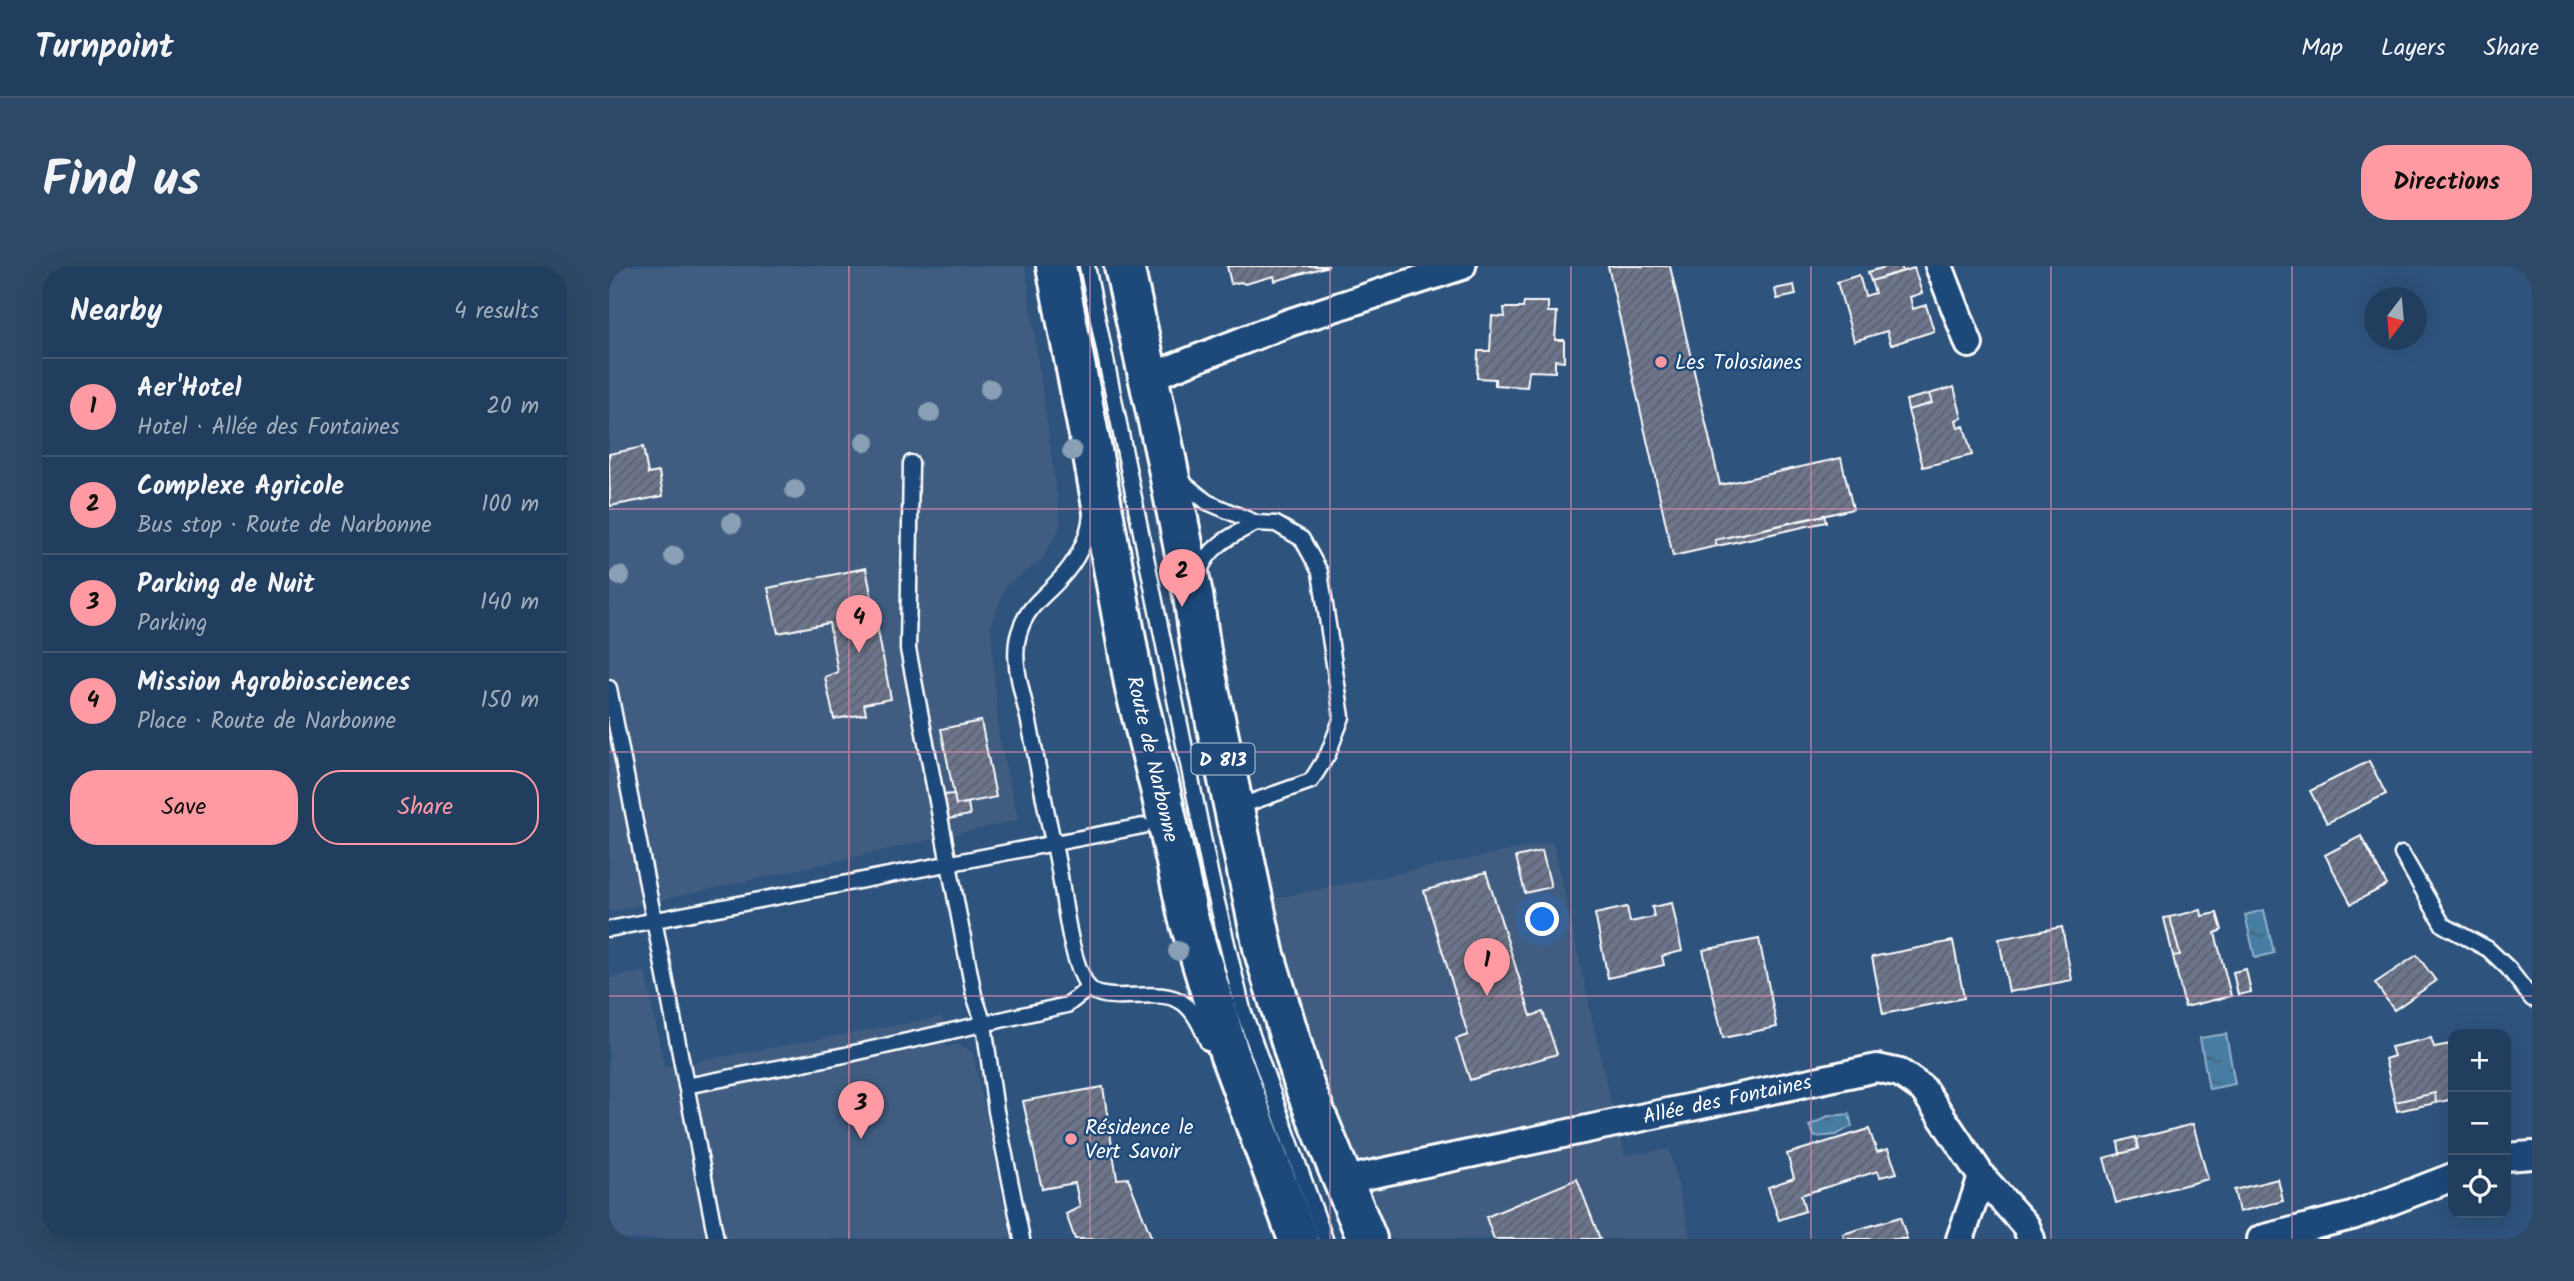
<!DOCTYPE html>
<html lang="en">
<head>
<meta charset="utf-8">
<style>
  :root { --surface:#223e5e; --page:#2e4967; --text:#f1f3f6; --muted:#a2aebc; --line:#3f5773; --accent:#ff9aa2 }
  body { margin:0; font-family:Kalam,sans-serif; background:var(--page); color:var(--text) }
  .controls { position:absolute; right:21px; bottom:21px; display:grid; overflow:hidden; border-radius:14px; box-shadow:0 7px 28px #0002 }
  .controls button { width:63px; height:63px; display:grid; place-items:center; padding:0; border:0; border-bottom:2px solid var(--line); background:var(--surface); color:var(--text); font:35px sans-serif }
  .compass { position:absolute; left:1755px; top:21px; width:63px; height:63px; border-radius:50%; background:var(--surface); box-shadow:0 7px 28px #0002; rotate:196deg }
  .you { position:absolute; left:934px; top:654px; width:24px; height:24px; margin:-18px; border:5px solid #fff; border-radius:50%; background:#1a73e8; box-shadow:0 0 0 10px #1a73e833 }
  .badge { display:grid; place-items:center; width:46px; height:46px; border-radius:50%; background:var(--accent); color:#111; font-size:23px; font-weight:700 }
  .pin { position:absolute; translate:-50% -58px; filter:drop-shadow(0 2px 4px #0008) }
  .pin::after { content:''; position:absolute; top:37px; width:24px; height:21px; background:inherit; clip-path:polygon(0 0,100% 0,50% 100%) }
  .list { margin:0; padding:0; list-style:none }
  h2 { display:flex; justify-content:space-between; align-items:center; height:91px; margin:0; padding:0 28px; font-size:30px }
  h2 small { font-size:23px; font-weight:400; color:var(--muted) }
  .list li { display:grid; grid-template-columns:46px 1fr auto; gap:21px; align-items:center; box-sizing:border-box; height:98px; padding:0 28px; border-top:2px solid var(--line) }
  .list b { display:block; font-size:26px; white-space:nowrap }
  .list p { margin:0; font-size:23px; white-space:nowrap; color:var(--muted) }
  .list em { font-size:23px; font-style:normal; color:var(--muted) }
  .actions { display:flex; gap:14px; padding:21px 28px }
  .actions a { flex:1; padding:16px 0; border:2px solid var(--accent); border-radius:28px; text-align:center; font-size:24px; color:var(--accent) }
  .actions .main { background:var(--accent); color:#111 }
  .icon { flex:none; width:38px; height:38px; fill:none; stroke:currentColor; stroke-width:2; stroke-linecap:round; stroke-linejoin:round }
  .map { position:relative; flex:none; width:1923px; height:973px; overflow:hidden; border-radius:28px }
  header { display:flex; align-items:center; gap:42px; box-sizing:border-box; height:98px; padding:0 35px; background:var(--surface); border-bottom:2px solid var(--line) }
  header strong { font-size:33px }
  nav { display:flex; gap:38px; margin-inline-start:auto; font-size:24px }
  .intro { display:flex; align-items:center; justify-content:space-between; box-sizing:border-box; height:168px; padding:0 42px }
  h1 { margin:0; font-size:49px }
  .button { padding:18px 32px; border-radius:28px; background:var(--accent); color:#111; font-size:24px; font-weight:700 }
  main { display:flex; gap:42px; padding:0 42px }
  aside { flex:1; background:var(--surface); border-radius:28px; box-shadow:0 7px 28px #0002 }
  .map>svg:first-child { display:block }
</style>
</head>
<body>
<header>
<strong>Turnpoint</strong>
<nav><a>Map</a><a>Layers</a><a>Share</a></nav>
</header>
<div class="intro"><h1>Find us</h1><a class="button">Directions</a></div>
<main>
<aside>
<h2>Nearby<small>4 results</small></h2>
<ul class="list">
<li><span class="badge">1</span><div><b>Aer'Hotel</b><p>Hotel · Allée des Fontaines</p></div><em>20 m</em></li>
<li><span class="badge">2</span><div><b>Complexe Agricole</b><p>Bus stop · Route de Narbonne</p></div><em>100 m</em></li>
<li><span class="badge">3</span><div><b>Parking de Nuit</b><p>Parking</p></div><em>140 m</em></li>
<li><span class="badge">4</span><div><b>Mission Agrobiosciences</b><p>Place · Route de Narbonne</p></div><em>150 m</em></li>
</ul>
<div class="actions"><a class="main">Save</a><a>Share</a></div>
</aside>
<div class="map">
<svg width="1923" height="973" viewBox="0 0 1923 973">
  <defs>
    <pattern id="water-ripples" width="26" height="14" patternUnits="userSpaceOnUse" patternTransform="scale(1.75)"><rect width="26" height="14" fill="#467ca3"/><path d="M2 4q2-2 4 0t4 0M15 11q2-2 4 0t4 0" fill="none" stroke="#496478"/></pattern>
    <pattern id="building-hatch" width="6" height="6" patternUnits="userSpaceOnUse" patternTransform="scale(1.75)"><rect width="6" height="6" fill="#6c758b"/><path d="M-1 1l2-2M0 6l6-6M5 7l2-2" fill="none" stroke="#5c606c"/></pattern>
  </defs>
  <rect width="100%" height="100%" fill="#2e537d"/>
  <filter id="ink" filterUnits="userSpaceOnUse"><feTurbulence type="fractalNoise" baseFrequency=".0143" numOctaves="2"/><feDisplacementMap in="SourceGraphic" scale="14" xChannelSelector="R" yChannelSelector="G"/><feConvolveMatrix kernelMatrix="1 2 1 2 8 2 1 2 1" color-interpolation-filters="sRGB"/></filter>
  <g filter="url(#ink)">
    <path fill="#415d81" d="M0 0H416L452 259 433 294 397 320 382 358 389 467 409 554 0 646Z
      M944 576 1003 842 1016 889 1060 883 1082 973H776L738 882 658 634Z
      M36 705 55 801 333 751 338 781 349 778 364 787 402 973H0V712Z"/>
    <path fill="url(#water-ripples)" stroke="#90b0c8" stroke-width="2" d="M1655 644 1665 687 1646 692 1636 649Z
      M1617 768 1626 818 1600 823 1591 772Z
      M1240 848 1243 860 1227 869 1206 871 1200 860 1219 850Z"/>
    <path fill="url(#building-hatch)" stroke="#fff" stroke-width="2" d="M618 0H720L666 15 665 10 636 18 632 16 622 18Z
      M999 0H1061L1111 219 1232 192 1244 243 1106 274 1108 280 1064 290Z
      M1280 0H1292L1294 5 1262 15 1259 6Z
      M1305 2 1313 27 1301 31 1304 43 1317 39 1325 65 1282 79 1278 65 1245 75 1228 16 1250 9 1256 30 1266 27 1262 15Z
      M1185 19 1187 29 1168 33 1166 23Z
      M915 36H939V46H948L946 74H955V95L946 94V106L920 105 918 121 886 119V113L868 112 869 85H881L883 50 896 51 895 42H914Z
      M1345 121 1353 152 1347 154 1349 162 1355 160 1363 189 1314 201 1299 144 1323 137 1320 128Z
      M1320 128 1323 137 1299 144 1297 134Z
      M34 181 39 208 50 206 54 230 1 240 0 188Z
      M1215 249 1217 256 1108 280 1106 274Z
      M257 302 282 433 255 438 257 448 225 453 216 411 229 406 220 357 169 367 159 322Z
      M372 455 387 531 347 539 332 463Z
      M1760 495 1777 528 1718 557 1701 525Z
      M345 528 347 539 359 537 361 549 339 553 334 529Z
      M1752 570 1778 619 1742 638 1716 589Z
      M933 585 942 621 916 627 907 591Z
      M877 606 922 750 934 746 948 788 861 814 847 773 859 769 815 625Z
      M1063 637 1073 685 1053 690 1055 699 999 712 986 648 1018 641 1021 656 1045 651 1043 641Z
      M1592 644 1593 650 1608 647 1613 664 1606 667 1622 730 1576 741 1564 690 1571 689 1561 651Z
      M1561 651 1571 689 1564 690 1555 652Z
      M1453 661 1463 714 1400 726 1390 673Z
      M1150 673 1168 761 1114 772 1094 684Z
      M1344 675 1355 732 1274 748 1263 691Z
      M1808 689 1827 715 1785 744 1766 717Z
      M1637 703 1642 726 1629 729 1624 706Z
      M1822 772 1825 781 1842 778 1844 788V833L1827 837 1826 827 1786 836 1776 793 1785 790 1782 781Z
      M494 821 508 913 519 912 543 973H466L457 948 471 941 466 917 433 923 414 835Z
      M1826 827 1827 837 1788 845 1786 836Z
      M1584 858 1599 913 1507 937 1495 892 1529 883 1527 873Z
      M1260 863 1268 886 1279 883 1288 907 1271 911 1269 905 1192 929 1196 945 1170 954 1159 921 1185 912 1178 888Z
      M1526 871 1529 883 1511 888 1509 876Z
      M968 913 991 973H885L877 951Z
      M1669 913 1674 935 1630 946 1625 924Z
      M1291 951 1298 973H1235L1234 968Z"/>
    <g fill="none" stroke-linecap="round" stroke-linejoin="round">
      <defs>
        <path id="service" d="M478 0 602 611 634 744 716 973
          M302 197 299 383 365 729 375 758 387 845 413 973
          M570 209 577 219 598 236 647 257 667 258 693 273 711 306 733 451 719 488 702 515 637 538
          M482 248C480 272 467 296 451 313 433 333 418 340 410 367 401 396 416 433 421 461 429 500 435 537 444 575 455 615 457 686 478 719 494 743 550 718 574 737 586 746 593 762 599 777
          M590 308C598 281 623 269 647 257
          M0 422 107 973
          M1793 588 1834 659 1879 683 1899 702 1923 733
          M0 663 534 560
          M77 820 236 789 458 739 480 722"/>
        <path id="minor" d="M1330 0 1360 78
          M538 112 679 57 853 0
          M1897 891 1923 889
          M736 916 755 910 1268 802 1291 807 1314 823 1373 911 1417 960 1422 973
          M1351 973 1373 911
          M1652 973 1743 950 1844 911"/>
        <path id="primary" d="M447 0 484 190 526 423 551 522 579 651 620 787 689 973
          M515 0 557 192 584 329 592 385 655 686 696 822 758 973"/>
      </defs>
      <use href="#service" stroke="#fff" stroke-width="19"/>
      <use href="#minor" stroke="#fff" stroke-width="32"/>
      <use href="#primary" stroke="#fff" stroke-width="44"/>
      <use href="#service" stroke="#1f4a7a" stroke-width="14"/>
      <use href="#minor" stroke="#1f4a7a" stroke-width="26"/>
      <use href="#primary" stroke="#1f4a7a" stroke-width="38"/>
    </g>
    <g fill="#889fb5">
      <circle cx="381" cy="123" r="10"/>
      <circle cx="321" cy="147" r="10"/>
      <circle cx="256" cy="176" r="10"/>
      <circle cx="463" cy="185" r="10"/>
      <circle cx="186" cy="224" r="10"/>
      <circle cx="123" cy="257" r="10"/>
      <circle cx="65" cy="290" r="10"/>
      <circle cx="11" cy="310" r="10"/>
      <circle cx="569" cy="685" r="10"/>
    </g>
  </g>
  <path fill="none" stroke="#e08cad" stroke-width="2" stroke-opacity="0.55" d="M240 0V973M481 0V973M721 0V973M962 0V973M1202 0V973M1442 0V973M1683 0V973M0 243H1923M0 486H1923M0 730H1923"/>
  <g fill="#ff9aa2" stroke="#1f4a7a" stroke-width="2.5">
    <circle cx="1052" cy="96" r="7"/>
    <circle cx="462" cy="873" r="7"/>
  </g>
  <g text-anchor="middle" stroke-width="5" stroke-linejoin="round" paint-order="stroke">
    <rect fill="#1f4a7a" stroke="#bcc9d7" stroke-width="2" x="582.5" y="477.5" width="63" height="31" rx="5"/>
    <g font-size="19" font-weight="bold" fill="#fff">
      <text x="614" y="500">D 813</text>
    </g>
    <g font-size="21" fill="#fff" stroke="#1f4a7a" text-anchor="start">
      <text x="1066" y="103">Les Tolosianes</text>
      <text x="476" y="868">Résidence le<tspan x="476" dy="24">Vert Savoir</tspan></text>
    </g>
    <g font-size="21" fill="#fff" stroke="#1f4a7a">
      <text transform="translate(544 493) rotate(77)" y="7">Route de Narbonne</text>
      <text transform="translate(1118 833) rotate(-12)" y="7">Allée des Fontaines</text>
    </g>
  </g>
</svg>
<div class="controls">
<button>+</button>
<button>−</button>
<button><svg class="icon" aria-label="locate" viewBox="0 0 24 24"><circle cx="12" cy="12" r="6"/><path d="M12 2v4M12 18v4M2 12h4M18 12h4"/></svg></button>
</div>
<svg class="compass" viewBox="-18 -18 36 36"><path d="M0-13l5 13h-10z" fill="#e53935"/><path d="M0 13l5-13h-10z" fill="#a2aebc"/></svg>
<div class="you"></div>
<div class="pin badge" style="left:878px;top:730px">1</div>
<div class="pin badge" style="left:573px;top:341px">2</div>
<div class="pin badge" style="left:252px;top:873px">3</div>
<div class="pin badge" style="left:250px;top:387px">4</div>
</div>
</main>
</body>
</html>
